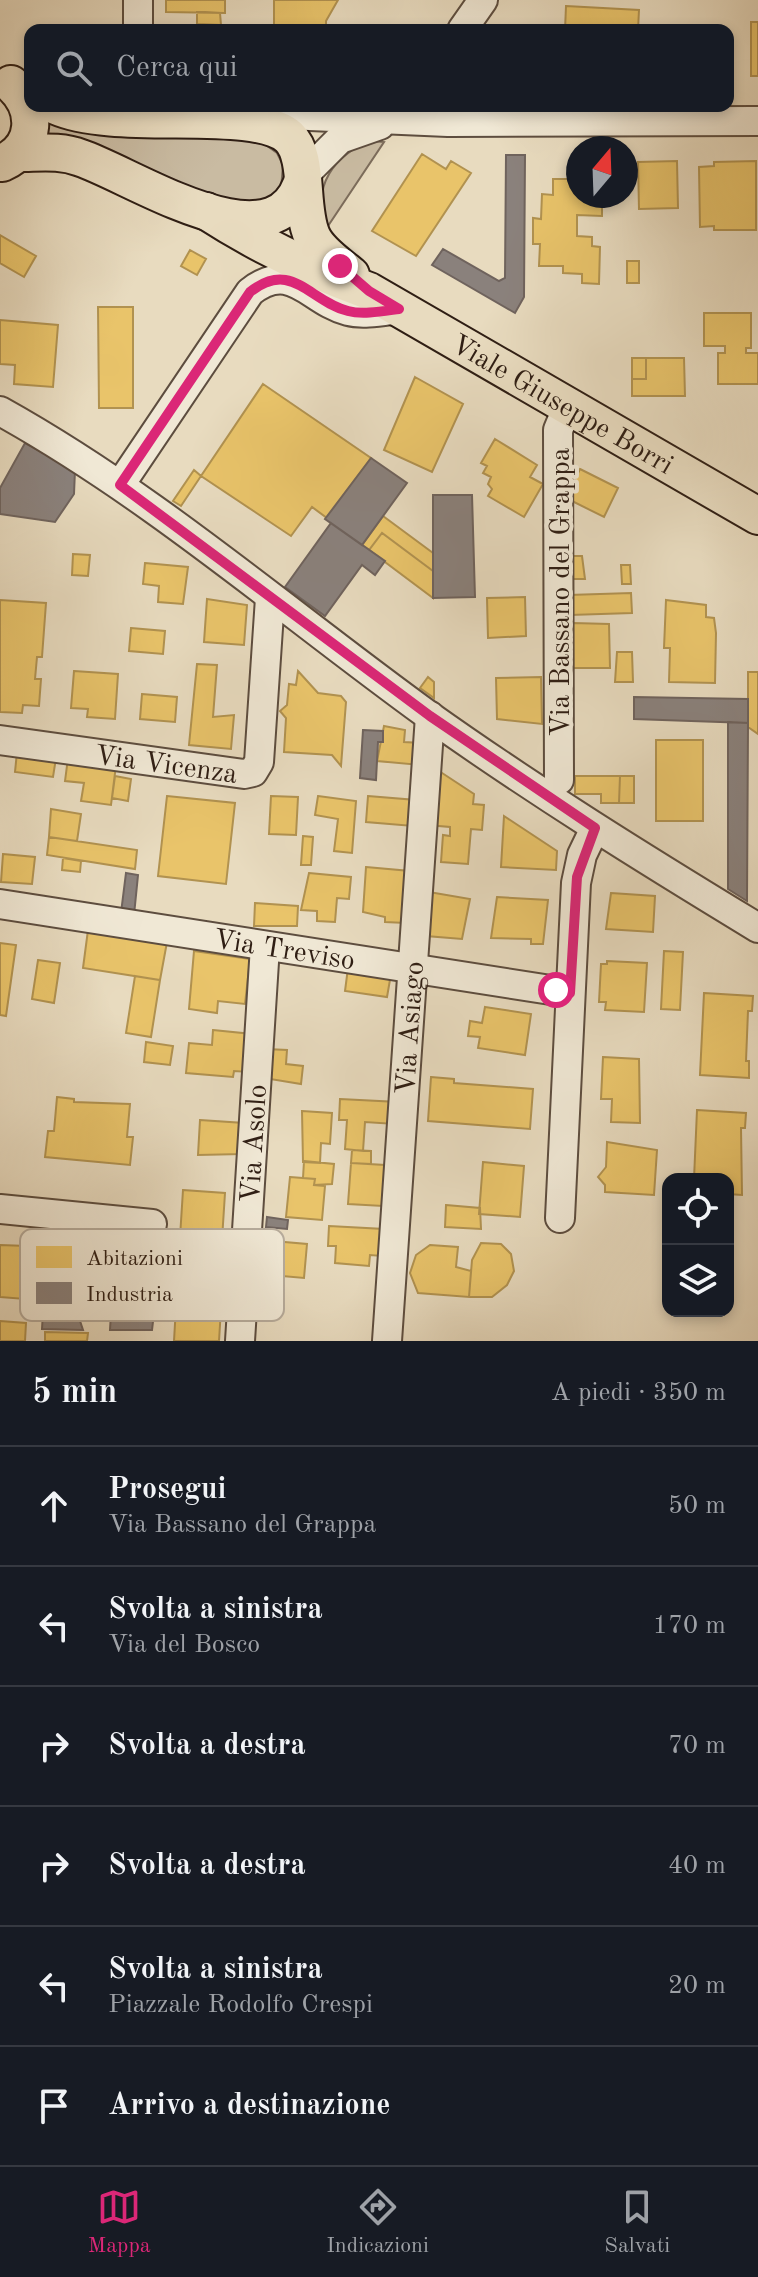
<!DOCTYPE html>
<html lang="it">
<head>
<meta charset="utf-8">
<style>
  :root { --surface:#171b24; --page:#242831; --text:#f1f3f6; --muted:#9ea1a6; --line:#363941; --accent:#db2777 }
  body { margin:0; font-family:"Old Standard TT",serif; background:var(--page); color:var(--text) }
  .controls { position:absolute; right:24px; bottom:24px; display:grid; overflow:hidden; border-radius:16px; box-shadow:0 4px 12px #0003 }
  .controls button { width:72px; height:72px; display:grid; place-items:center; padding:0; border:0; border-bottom:2px solid var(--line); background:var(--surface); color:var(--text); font:40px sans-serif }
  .compass { position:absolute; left:566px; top:136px; width:72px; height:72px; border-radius:50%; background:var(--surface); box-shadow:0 4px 12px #0003; rotate:19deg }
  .stop { position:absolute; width:24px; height:24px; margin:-18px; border:6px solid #db2777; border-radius:50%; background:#fff }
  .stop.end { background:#db2777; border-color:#fff; box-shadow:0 2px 8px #0008 }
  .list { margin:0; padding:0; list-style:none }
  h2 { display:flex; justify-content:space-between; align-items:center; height:104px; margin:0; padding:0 32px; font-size:34px }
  h2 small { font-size:26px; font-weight:400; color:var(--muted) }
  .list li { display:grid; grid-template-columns:52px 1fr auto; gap:24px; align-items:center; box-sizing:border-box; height:120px; padding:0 32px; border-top:2px solid var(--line) }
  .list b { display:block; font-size:30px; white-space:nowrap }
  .list p { margin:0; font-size:26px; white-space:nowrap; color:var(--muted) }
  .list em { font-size:26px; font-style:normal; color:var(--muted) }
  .icon { flex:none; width:44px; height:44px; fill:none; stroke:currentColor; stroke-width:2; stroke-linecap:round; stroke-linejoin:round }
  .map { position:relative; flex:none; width:758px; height:1341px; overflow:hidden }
  .search { position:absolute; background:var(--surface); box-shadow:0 4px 12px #0003; left:24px; right:24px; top:24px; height:88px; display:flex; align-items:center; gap:20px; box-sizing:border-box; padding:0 28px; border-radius:16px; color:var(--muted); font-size:30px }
  .sheet { height:824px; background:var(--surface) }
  nav { display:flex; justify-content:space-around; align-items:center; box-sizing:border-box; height:112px; border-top:2px solid var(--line); background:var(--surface); font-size:22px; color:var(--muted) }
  nav a { display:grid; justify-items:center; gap:4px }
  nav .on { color:var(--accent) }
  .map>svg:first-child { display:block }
</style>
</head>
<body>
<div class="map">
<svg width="758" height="1341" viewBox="0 0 758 1341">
  <rect width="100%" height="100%" fill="#e8dbbf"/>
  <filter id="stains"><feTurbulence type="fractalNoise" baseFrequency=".0025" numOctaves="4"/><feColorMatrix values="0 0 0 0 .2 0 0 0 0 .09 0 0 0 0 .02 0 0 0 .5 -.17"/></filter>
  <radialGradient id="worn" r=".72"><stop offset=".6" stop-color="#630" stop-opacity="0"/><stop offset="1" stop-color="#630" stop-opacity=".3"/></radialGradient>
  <path fill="#c9bba2" stroke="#7c6c5b" stroke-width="2" d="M49 118 94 134 252 135 277 153 283 165 281 189 251 209 46 139Z
    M372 141 384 142 328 226C309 188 336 152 372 141Z"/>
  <path fill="#e9c46a" stroke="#b19250" stroke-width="2" d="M166 0H225V13L166 12Z
    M274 0H338L326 21V30H274Z
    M566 6 639 10 638 30H565Z
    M197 12 220 13 221 25 197 24Z
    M751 22H758V76H751Z
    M422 154 446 169 451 161 471 173 416 256 372 231Z
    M677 161 678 208 639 209 638 162Z
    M756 161V230H714V226L700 227 699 167 714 166V162Z
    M553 179H578V196H602V216L577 215V236L592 237V246L600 247 599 284 582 283V274L563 273V266H539L540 244H533V218L541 219 542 194 553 195Z
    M0 235 36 256 24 277 0 263Z
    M190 250 206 259 197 275 181 266Z
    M627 261H639V283H627Z
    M98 307H133V408H99Z
    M704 313H751V348H746V353H758V384H718V353H725V346H704Z
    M0 320 58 325 53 387 14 384 15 365 0 364Z
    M632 358H646V379H632Z
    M646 358H684L685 396H632V379H646Z
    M415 377 463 404 432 472 384 450Z
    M263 384 371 458 327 518 312 507 291 536 201 476Z
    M495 439 537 465 530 477 543 484 524 517 488 496 492 489 488 484 491 477 483 473 487 466 481 463Z
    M580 469 618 488 604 517 566 498Z
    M194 470 201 476 181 506 173 501Z
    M383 516 433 553V571L382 533 369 550 362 545Z
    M382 533 433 571V598L369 550Z
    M73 554 90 555 88 576 72 575Z
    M568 556H582L585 579H569Z
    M145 563 188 567 183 604 158 602 159 586 143 584Z
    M621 565H630L631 584H622Z
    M631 593 632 613 570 615 569 595Z
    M525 597 526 636 488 638 487 598Z
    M207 599 247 605 244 645 204 642Z
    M0 600 46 603 42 657H37L35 679H41L39 706 23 705 22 713 0 712Z
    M666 600 706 605V617L714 618 716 633 715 683 669 682 670 648H664Z
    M573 623 609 624 610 668H573Z
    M131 628 165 631 163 654 129 651Z
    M617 652H632L633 682H615Z
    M197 664 217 665 213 717 234 715 231 749 189 745Z
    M74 671 118 674 115 719 87 717 88 709 71 708Z
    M298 671 318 693 341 696 346 702 341 766 332 755 284 752 286 718 280 711 287 705 289 684 296 685Z
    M748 672H758V734L748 727Z
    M428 677 434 682V698L420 688Z
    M541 677 542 724 497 719 496 678Z
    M142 694 177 697 175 722 140 719Z
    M384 726 405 730 404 742 421 743 420 765 377 761Z
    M656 740H703V821H656Z
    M17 752 56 758 53 777 15 772Z
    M68 758 116 765 111 805 81 801 84 783 65 781Z
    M436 769 474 794 473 804 484 805 482 830 471 829 468 864 441 862 443 835 450 836V827L427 825Z
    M115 776 131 779 128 801 112 798Z
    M575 776H620L619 803H601V794H575Z
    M620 776H634V803H619Z
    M167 796 235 803 226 884 158 876Z
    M271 796 298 797 296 835 269 834Z
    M318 796 356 801 352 853 334 851 338 819 315 815Z
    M368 796 416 800 413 826 366 822Z
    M51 809 81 814 77 841 49 837Z
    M504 816 557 851 556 870 501 867Z
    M303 836 313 837 311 865H301Z
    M49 837 137 850 135 869 47 855Z
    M3 854 35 857 32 884 1 882Z
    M63 858 81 861 80 872 62 870Z
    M366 867 410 871 406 923 385 922V917L363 912Z
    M309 873 351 877 349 899 337 898 335 922 317 921V911L301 910Z
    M429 892 470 899 462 939 426 936Z
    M611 893 655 896 653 932 606 929Z
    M497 897 548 900 543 944H531V939L491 938Z
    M255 903 298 906 297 926H254Z
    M88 930 167 942 160 980 83 968Z
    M0 943 16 945 6 1016 0 1015Z
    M194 951 250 959 245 1004 218 1001 217 1013 189 1009Z
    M664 951 683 952 680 1010 661 1009Z
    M38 960 60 963 54 1003 32 999Z
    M607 961 647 963 644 1012 605 1010 606 1002H599L601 964H607Z
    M348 968 391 974 387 997 345 991Z
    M135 976 160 980 151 1037 126 1033Z
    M704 993 753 996 752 1011H748L746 1061H749V1078L700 1075Z
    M485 1007 531 1014 525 1055 478 1048 480 1037 468 1036 470 1021 482 1023Z
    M213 1030 252 1034 249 1072 234 1071 233 1077 186 1073 189 1043 212 1045Z
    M146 1042 173 1046 170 1065 144 1062Z
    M266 1049 287 1050 286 1064 303 1066 301 1084 264 1078Z
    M603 1057 639 1059 640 1123 611 1122 612 1099H601Z
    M431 1077 454 1079V1083L533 1089 530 1129 428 1121Z
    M57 1097 74 1099V1102L130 1104 127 1137H133L130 1165 45 1157 48 1131H54Z
    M340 1099 398 1102 395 1124 365 1122 363 1151 345 1149 347 1120H339Z
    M697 1110 746 1113 745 1128H741L742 1195 728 1194V1179H694Z
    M302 1111 332 1113 330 1144 321 1143 320 1163 303 1162Z
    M200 1120 244 1123 242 1154 198 1155Z
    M607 1142 657 1150 654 1195 605 1192V1185L598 1177 606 1167Z
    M352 1150 371 1151V1164L351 1163Z
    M304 1161 334 1164 332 1184 314 1185 315 1179 303 1178Z
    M483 1162 524 1166 520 1217 479 1214Z
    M351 1163 385 1165 383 1206 348 1204Z
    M290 1177 315 1179 314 1185 325 1186 322 1220 286 1217Z
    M183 1190 225 1193 221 1255 179 1253Z
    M446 1205 480 1208 481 1229 445 1227Z
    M329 1226 384 1229 382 1256 370 1255 369 1266 335 1263 336 1246H328Z
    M273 1241 307 1244 304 1278 260 1274 259 1246 272 1247Z
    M481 1243 501 1244 511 1254 514 1271 507 1285 492 1297H469L472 1260Z
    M0 1245 27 1246 25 1299 0 1297Z
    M430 1245 458 1247 456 1267 471 1271 469 1297 418 1293 410 1273 416 1255Z
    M177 1289 222 1292 219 1341H174Z
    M0 1321 26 1323 25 1341H0Z
    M45 1332 88 1333 87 1341H45Z"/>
  <path fill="#8a817c" stroke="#6f635d" stroke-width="2" d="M506 155H525L524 297 515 313 432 265 443 249 499 281 505 278Z
    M25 443 75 470 74 494 55 522 0 514V488Z
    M371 458 407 483 362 545 325 519Z
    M433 495H472L475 597 433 598Z
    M331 523 385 561 375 575 362 565 325 616 285 587Z
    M634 697 748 699V723L634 719Z
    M728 722 748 723 747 901 728 889Z
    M363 730 383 731V742H378L376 780 360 778Z
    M126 873 138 875 134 915 121 913Z
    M267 1217 288 1220 287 1229 266 1227Z
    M43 1312H77L83 1330 42 1329Z
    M111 1313H154L152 1330H110Z"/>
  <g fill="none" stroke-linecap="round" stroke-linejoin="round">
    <defs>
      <g id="minor">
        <path d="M138 30V0"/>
        <path d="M462 30 483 0"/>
        <path d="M254 122 287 115 448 122 758 121"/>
        <path d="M303 176 340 139 380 125"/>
        <path d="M0 411C153 496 287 613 428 715 535 791 646 860 758 928"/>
        <path d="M120 485 250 292C292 259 309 301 348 311 363 315 383 311 399 309"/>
        <path id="s1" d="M0 740 244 774 253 772 259 762 270 598"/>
        <path d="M559 780 558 430 568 406"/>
        <path id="s2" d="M0 904 570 993"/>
        <path d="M0 1209 152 1224"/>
        <path d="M560 1218 576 883 582 855 595 828"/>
        <path id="s3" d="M240 1341 265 946"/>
        <path id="s4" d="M387 1341 430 716"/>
      </g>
      <g id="major">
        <path d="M56 106C117 133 254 105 289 137 310 157 299 207 312 236 319 252 338 264 351 275"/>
        <path d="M19 153C40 153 60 150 81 158 134 176 270 268 301 185"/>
        <path d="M2 163C38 147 38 108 11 84"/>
        <path id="s5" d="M206 211C257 244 311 270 369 291L758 516"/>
      </g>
    </defs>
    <use href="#minor" stroke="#5d4d3f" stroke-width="32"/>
    <use href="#major" stroke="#2f1e14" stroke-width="40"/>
    <use href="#minor" stroke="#f0e8d5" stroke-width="28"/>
    <use href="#major" stroke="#e8dbbf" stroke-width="36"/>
  </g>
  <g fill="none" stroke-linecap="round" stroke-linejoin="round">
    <path stroke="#db2777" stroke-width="10" d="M340 266 369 291 399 309C384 311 363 315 348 311 309 301 292 259 250 292L120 485 430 716 595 828 577 877 570 993 556 990"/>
  </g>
  <g text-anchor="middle" stroke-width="8" stroke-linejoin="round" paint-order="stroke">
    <g font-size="28" fill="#2f1e14" stroke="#f0e8d5">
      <text dy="10" stroke="none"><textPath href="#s5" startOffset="406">Viale Giuseppe Borri</textPath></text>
      <text transform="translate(559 592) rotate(-90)" y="10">Via Bassano del Grappa</text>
      <text dy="10" stroke="none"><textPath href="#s1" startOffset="168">Via Vicenza</textPath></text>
      <text dy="10" stroke="none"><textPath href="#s2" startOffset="288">Via Treviso</textPath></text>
      <text dy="10" stroke="none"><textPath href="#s4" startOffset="314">Via Asiago</textPath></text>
      <text dy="10" stroke="none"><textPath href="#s3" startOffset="198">Via Asolo</textPath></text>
    </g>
  </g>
  <rect x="20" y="1229" width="264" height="92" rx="12" fill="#f0e8d5" stroke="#b6ab9b" stroke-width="2"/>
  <rect x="36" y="1246" width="36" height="22" fill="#e9c46a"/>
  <rect x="36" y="1282" width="36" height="22" fill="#8a817c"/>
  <g font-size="22" fill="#2f1e14">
    <text x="86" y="1265">Abitazioni</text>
    <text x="86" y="1301">Industria</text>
  </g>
  <rect width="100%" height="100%" filter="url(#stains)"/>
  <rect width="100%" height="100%" fill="url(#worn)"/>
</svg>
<div class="controls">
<button><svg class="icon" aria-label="locate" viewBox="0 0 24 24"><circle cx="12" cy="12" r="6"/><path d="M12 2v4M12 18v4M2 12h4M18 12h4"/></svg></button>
<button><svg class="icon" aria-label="layers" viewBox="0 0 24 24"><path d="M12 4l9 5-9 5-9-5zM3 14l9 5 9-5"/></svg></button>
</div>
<svg class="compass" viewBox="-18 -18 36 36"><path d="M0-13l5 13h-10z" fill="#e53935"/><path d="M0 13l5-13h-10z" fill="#9ea1a6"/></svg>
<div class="stop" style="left:556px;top:990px"></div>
<div class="stop end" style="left:340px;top:266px"></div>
<div class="search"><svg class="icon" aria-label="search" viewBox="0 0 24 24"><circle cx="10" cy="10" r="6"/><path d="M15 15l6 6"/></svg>Cerca qui</div>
</div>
<section class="sheet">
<h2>5 min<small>A piedi · 350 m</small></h2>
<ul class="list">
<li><svg class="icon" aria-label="ahead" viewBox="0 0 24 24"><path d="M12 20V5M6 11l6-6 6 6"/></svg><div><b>Prosegui</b><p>Via Bassano del Grappa</p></div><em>50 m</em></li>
<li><svg class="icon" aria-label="left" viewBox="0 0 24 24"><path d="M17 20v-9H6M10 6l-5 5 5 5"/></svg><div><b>Svolta a sinistra</b><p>Via del Bosco</p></div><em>170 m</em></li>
<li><svg class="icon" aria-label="right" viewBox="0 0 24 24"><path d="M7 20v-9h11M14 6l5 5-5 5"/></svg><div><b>Svolta a destra</b></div><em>70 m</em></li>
<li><svg class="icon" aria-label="right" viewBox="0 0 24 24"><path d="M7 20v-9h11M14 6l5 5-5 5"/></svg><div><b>Svolta a destra</b></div><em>40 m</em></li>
<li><svg class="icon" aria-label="left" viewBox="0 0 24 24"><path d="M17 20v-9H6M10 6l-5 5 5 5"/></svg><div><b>Svolta a sinistra</b><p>Piazzale Rodolfo Crespi</p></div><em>20 m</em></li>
<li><svg class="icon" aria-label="arrive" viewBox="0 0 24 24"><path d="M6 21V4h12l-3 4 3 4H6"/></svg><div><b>Arrivo a destinazione</b></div></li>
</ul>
</section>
<nav>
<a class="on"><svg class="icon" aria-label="map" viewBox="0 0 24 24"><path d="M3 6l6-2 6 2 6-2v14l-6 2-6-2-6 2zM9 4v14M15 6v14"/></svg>Mappa</a>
<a><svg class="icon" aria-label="directions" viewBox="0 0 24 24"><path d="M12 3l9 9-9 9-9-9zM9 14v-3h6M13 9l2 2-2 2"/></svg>Indicazioni</a>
<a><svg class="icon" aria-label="saved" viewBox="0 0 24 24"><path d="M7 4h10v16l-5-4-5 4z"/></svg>Salvati</a>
</nav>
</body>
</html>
